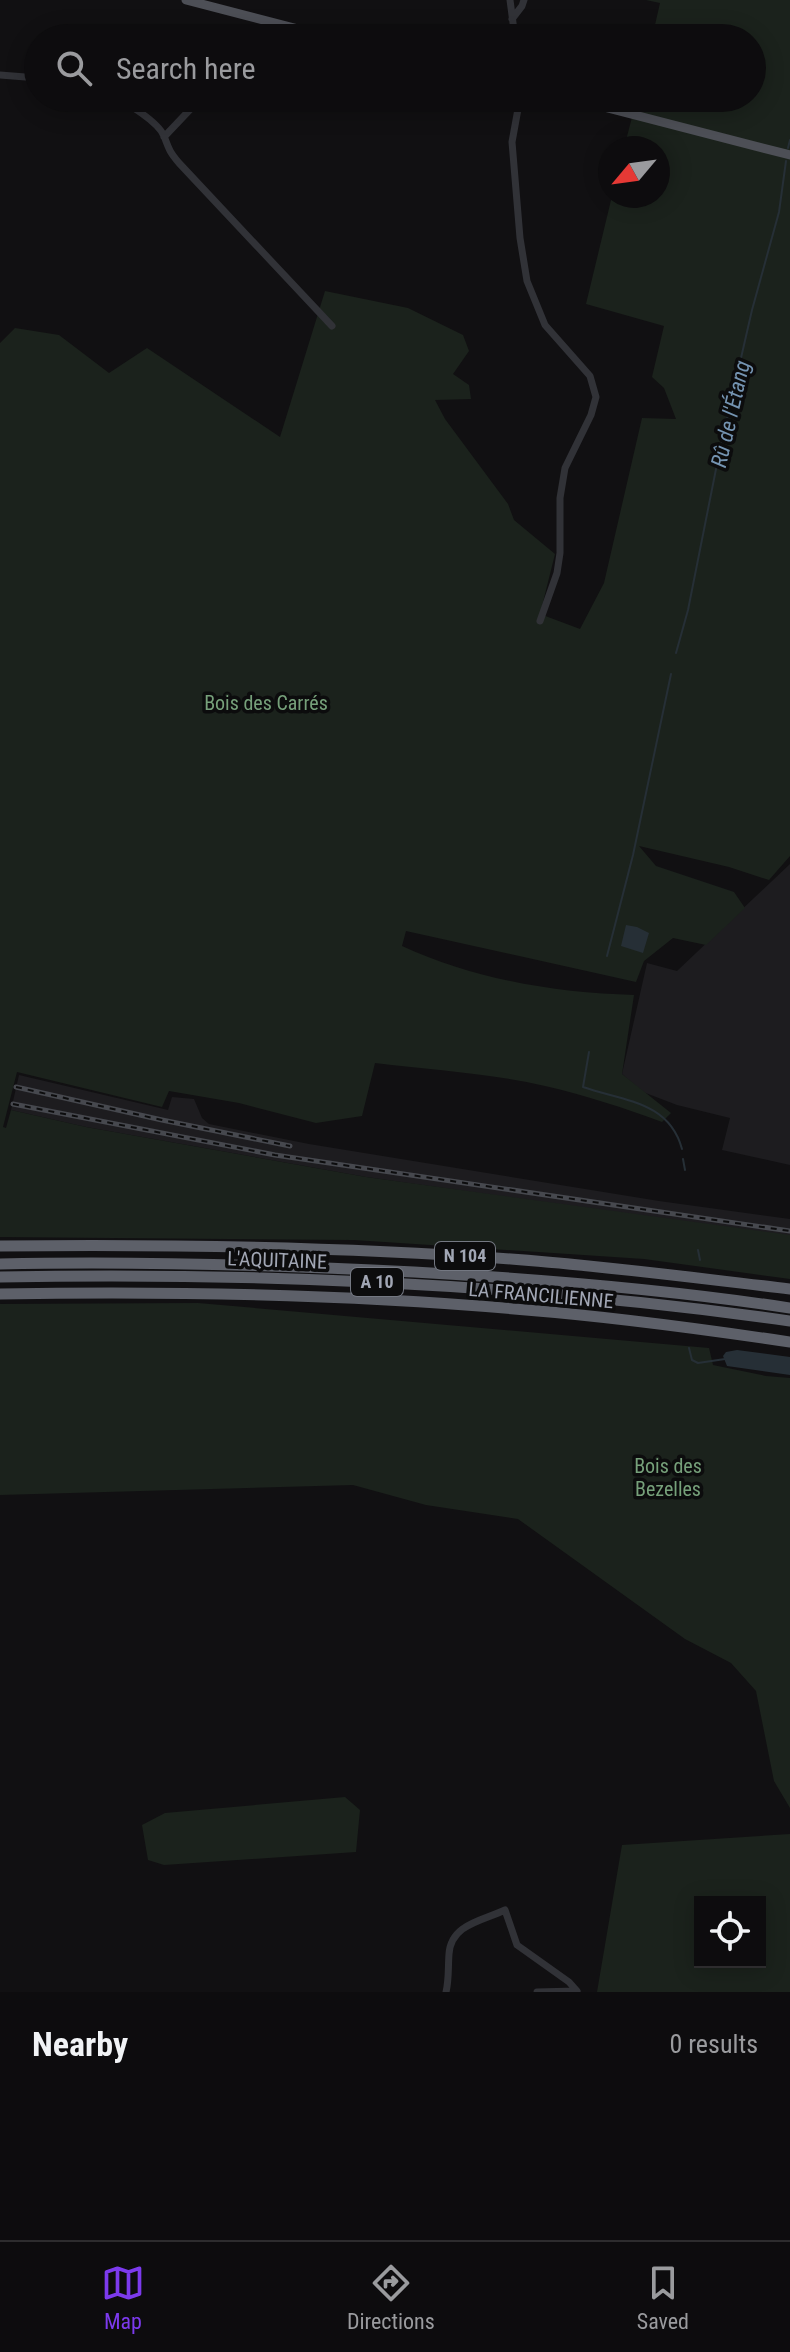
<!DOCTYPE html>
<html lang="en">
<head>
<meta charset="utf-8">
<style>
  :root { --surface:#0d0c0e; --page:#161517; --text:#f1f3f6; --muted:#9a9b9e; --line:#2d2c2e; --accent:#7c3aed }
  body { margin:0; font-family:"Roboto Condensed",sans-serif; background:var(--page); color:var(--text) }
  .controls { position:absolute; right:24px; bottom:24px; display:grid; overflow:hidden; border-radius:0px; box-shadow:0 4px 20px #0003 }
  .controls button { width:72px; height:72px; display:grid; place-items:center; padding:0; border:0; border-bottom:2px solid var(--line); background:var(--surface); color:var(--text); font:40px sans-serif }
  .compass { position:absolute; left:598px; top:136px; width:72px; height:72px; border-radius:50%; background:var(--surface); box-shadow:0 4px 20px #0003; rotate:241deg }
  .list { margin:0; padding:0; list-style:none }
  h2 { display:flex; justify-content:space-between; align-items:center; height:104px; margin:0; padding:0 32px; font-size:34px }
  h2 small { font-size:26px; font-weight:400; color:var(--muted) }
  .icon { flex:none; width:44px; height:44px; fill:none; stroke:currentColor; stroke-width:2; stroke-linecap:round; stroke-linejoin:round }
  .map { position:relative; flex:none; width:790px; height:1992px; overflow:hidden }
  .search { position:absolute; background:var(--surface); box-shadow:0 4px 20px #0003; left:24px; right:24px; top:24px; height:88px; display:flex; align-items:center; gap:20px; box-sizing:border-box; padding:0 28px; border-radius:44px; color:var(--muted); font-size:30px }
  .sheet { height:248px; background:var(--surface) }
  nav { display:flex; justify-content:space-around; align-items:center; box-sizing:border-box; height:112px; border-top:2px solid var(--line); background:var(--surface); font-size:22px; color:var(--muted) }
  nav a { display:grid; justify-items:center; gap:4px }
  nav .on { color:var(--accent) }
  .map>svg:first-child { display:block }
</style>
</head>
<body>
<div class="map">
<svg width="790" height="1992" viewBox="0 0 790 1992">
  <rect width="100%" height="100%" fill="#111012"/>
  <path fill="#1d1c1f" d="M790 864V1165L722 1150 730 1118 677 1105 643 1092 622 1074 647 963 677 971Z
    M19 1075 168 1110 172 1097 194 1099 202 1118 209 1124 309 1144 659 1201 790 1219V1237L366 1177 86 1127 11 1110Z"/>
  <path fill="#1b221c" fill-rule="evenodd" d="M646 0H790V856L769 880 729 867 639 846 656 866 734 892 745 908 706 945 673 938 644 961 636 982 406 931 402 946C474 979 555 993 634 995L622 1074 671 1113 662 1122C624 1108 585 1095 545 1086 489 1073 431 1070 375 1063L362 1116 316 1123 239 1103 169 1091 162 1107 17 1072 3 1127 6 1128 11 1110 86 1127 366 1177 790 1235V1279L644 1259 354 1240 0 1237V343L15 328 59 335 109 373 147 348 280 437 325 291 408 308 463 335 469 351 453 374 469 385 471 399 435 400 445 419 508 504 514 520 555 554 540 614 580 629 604 583 642 418 676 419 664 388 652 377 664 326 586 304 612 196H658V148H624L637 98H752V38H652L660 3Z
    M198 1303 709 1348 713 1365 766 1376 790 1378V1808L774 1781 756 1691 731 1663 685 1639 518 1519 426 1505 353 1485 0 1495V1304Z
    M345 1797 360 1810 356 1852 164 1865 148 1860 142 1825 165 1813Z
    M790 1834V1992H597L622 1845ZM700 1902H760V1962H700Z"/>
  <path fill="#262f36" d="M626 925 637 927 649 933 643 953 621 946Z
    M737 1350 790 1357V1375L727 1366 723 1356 726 1352Z"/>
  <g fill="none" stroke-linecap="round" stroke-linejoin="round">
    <path stroke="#262f36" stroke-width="2" d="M788 148 790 140
      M676 653 688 610 719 454 752 310 779 212 786 161
      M607 956 633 855 671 674
      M589 1052 583 1087C623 1101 669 1101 682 1149
      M683 1159 685 1170
      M698 1250 700 1260
      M689 1348 692 1360 698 1363 725 1359"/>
    <path stroke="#313237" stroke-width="7" d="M510 0 515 38
      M512 19 522 6 524 0
      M254 38 272 22
      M0 75 38 78
      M113 98C127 102 158 122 164 136 169 149 169 151 179 163L332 326
      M520 98 512 142 520 238 527 281 545 325 590 376 596 397 591 415 565 468 560 498V553L557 573 540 621
      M164 137 201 98
      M446 1992C449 1980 448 1967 449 1954 451 1924 482 1921 505 1910L517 1945 569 1982 577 1991
      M537 1992 576 1991"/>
    <path stroke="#4d4f56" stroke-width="9" d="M186 0 333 38
      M569 98 790 155"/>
    <path stroke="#5d6069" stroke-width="11" d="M0 1246C171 1244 341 1247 511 1259 605 1266 697 1278 790 1289
      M0 1264C138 1261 276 1265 414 1272 540 1279 665 1289 790 1308
      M0 1277C264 1272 528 1284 790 1321
      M0 1294C175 1291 351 1294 526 1310 614 1317 702 1329 790 1342"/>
    <defs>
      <path id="rail" d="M16 1087 162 1120 290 1146
        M13 1104 275 1155 790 1231"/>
    </defs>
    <use href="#rail" stroke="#46484e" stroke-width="5"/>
    <use href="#rail" stroke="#0c0c0d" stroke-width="2" stroke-dasharray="6" stroke-linecap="butt"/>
  </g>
  <g text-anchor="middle" stroke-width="7" stroke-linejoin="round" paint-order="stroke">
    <g fill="#0c0c0d" stroke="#747882" stroke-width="2">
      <rect x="435" y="1242" width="60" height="28" rx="6"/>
      <rect x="351" y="1268" width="52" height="28" rx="6"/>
    </g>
    <g font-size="18" font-weight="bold" fill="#a1a6b4">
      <text x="465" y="1262">N 104</text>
      <text x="377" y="1288">A 10</text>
    </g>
    <g font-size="20" fill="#76a07a" stroke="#0c0c0d">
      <text x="266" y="710">Bois des Carrés</text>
      <text x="668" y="1473">Bois des<tspan x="668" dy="23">Bezelles</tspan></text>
    </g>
    <g font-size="20" fill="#a1a6b4" stroke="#0c0c0d">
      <text transform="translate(277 1260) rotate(2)" y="7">L'AQUITAINE</text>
      <text transform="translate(541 1295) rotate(5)" y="7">LA FRANCILIENNE</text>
    </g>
    <g font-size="22" font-style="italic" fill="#7594b2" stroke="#0c0c0d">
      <text transform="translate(730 414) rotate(-77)" y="8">Rû de l'Étang</text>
    </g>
  </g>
</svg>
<div class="controls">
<button><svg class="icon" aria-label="locate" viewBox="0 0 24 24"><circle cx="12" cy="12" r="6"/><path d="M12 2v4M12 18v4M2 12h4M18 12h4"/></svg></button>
</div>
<svg class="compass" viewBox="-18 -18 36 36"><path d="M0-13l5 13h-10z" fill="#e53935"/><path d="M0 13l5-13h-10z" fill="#9a9b9e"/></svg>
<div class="search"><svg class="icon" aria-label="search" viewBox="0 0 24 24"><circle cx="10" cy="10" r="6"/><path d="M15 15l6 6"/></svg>Search here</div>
</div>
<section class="sheet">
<h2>Nearby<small>0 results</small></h2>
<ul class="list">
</ul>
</section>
<nav>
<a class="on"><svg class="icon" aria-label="map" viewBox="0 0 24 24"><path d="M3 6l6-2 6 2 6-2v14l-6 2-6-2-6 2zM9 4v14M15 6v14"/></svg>Map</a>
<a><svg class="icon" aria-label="directions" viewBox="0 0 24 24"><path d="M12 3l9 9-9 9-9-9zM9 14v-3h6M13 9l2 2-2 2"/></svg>Directions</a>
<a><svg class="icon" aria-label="saved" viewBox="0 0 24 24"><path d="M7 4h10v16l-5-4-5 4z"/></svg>Saved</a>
</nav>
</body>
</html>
